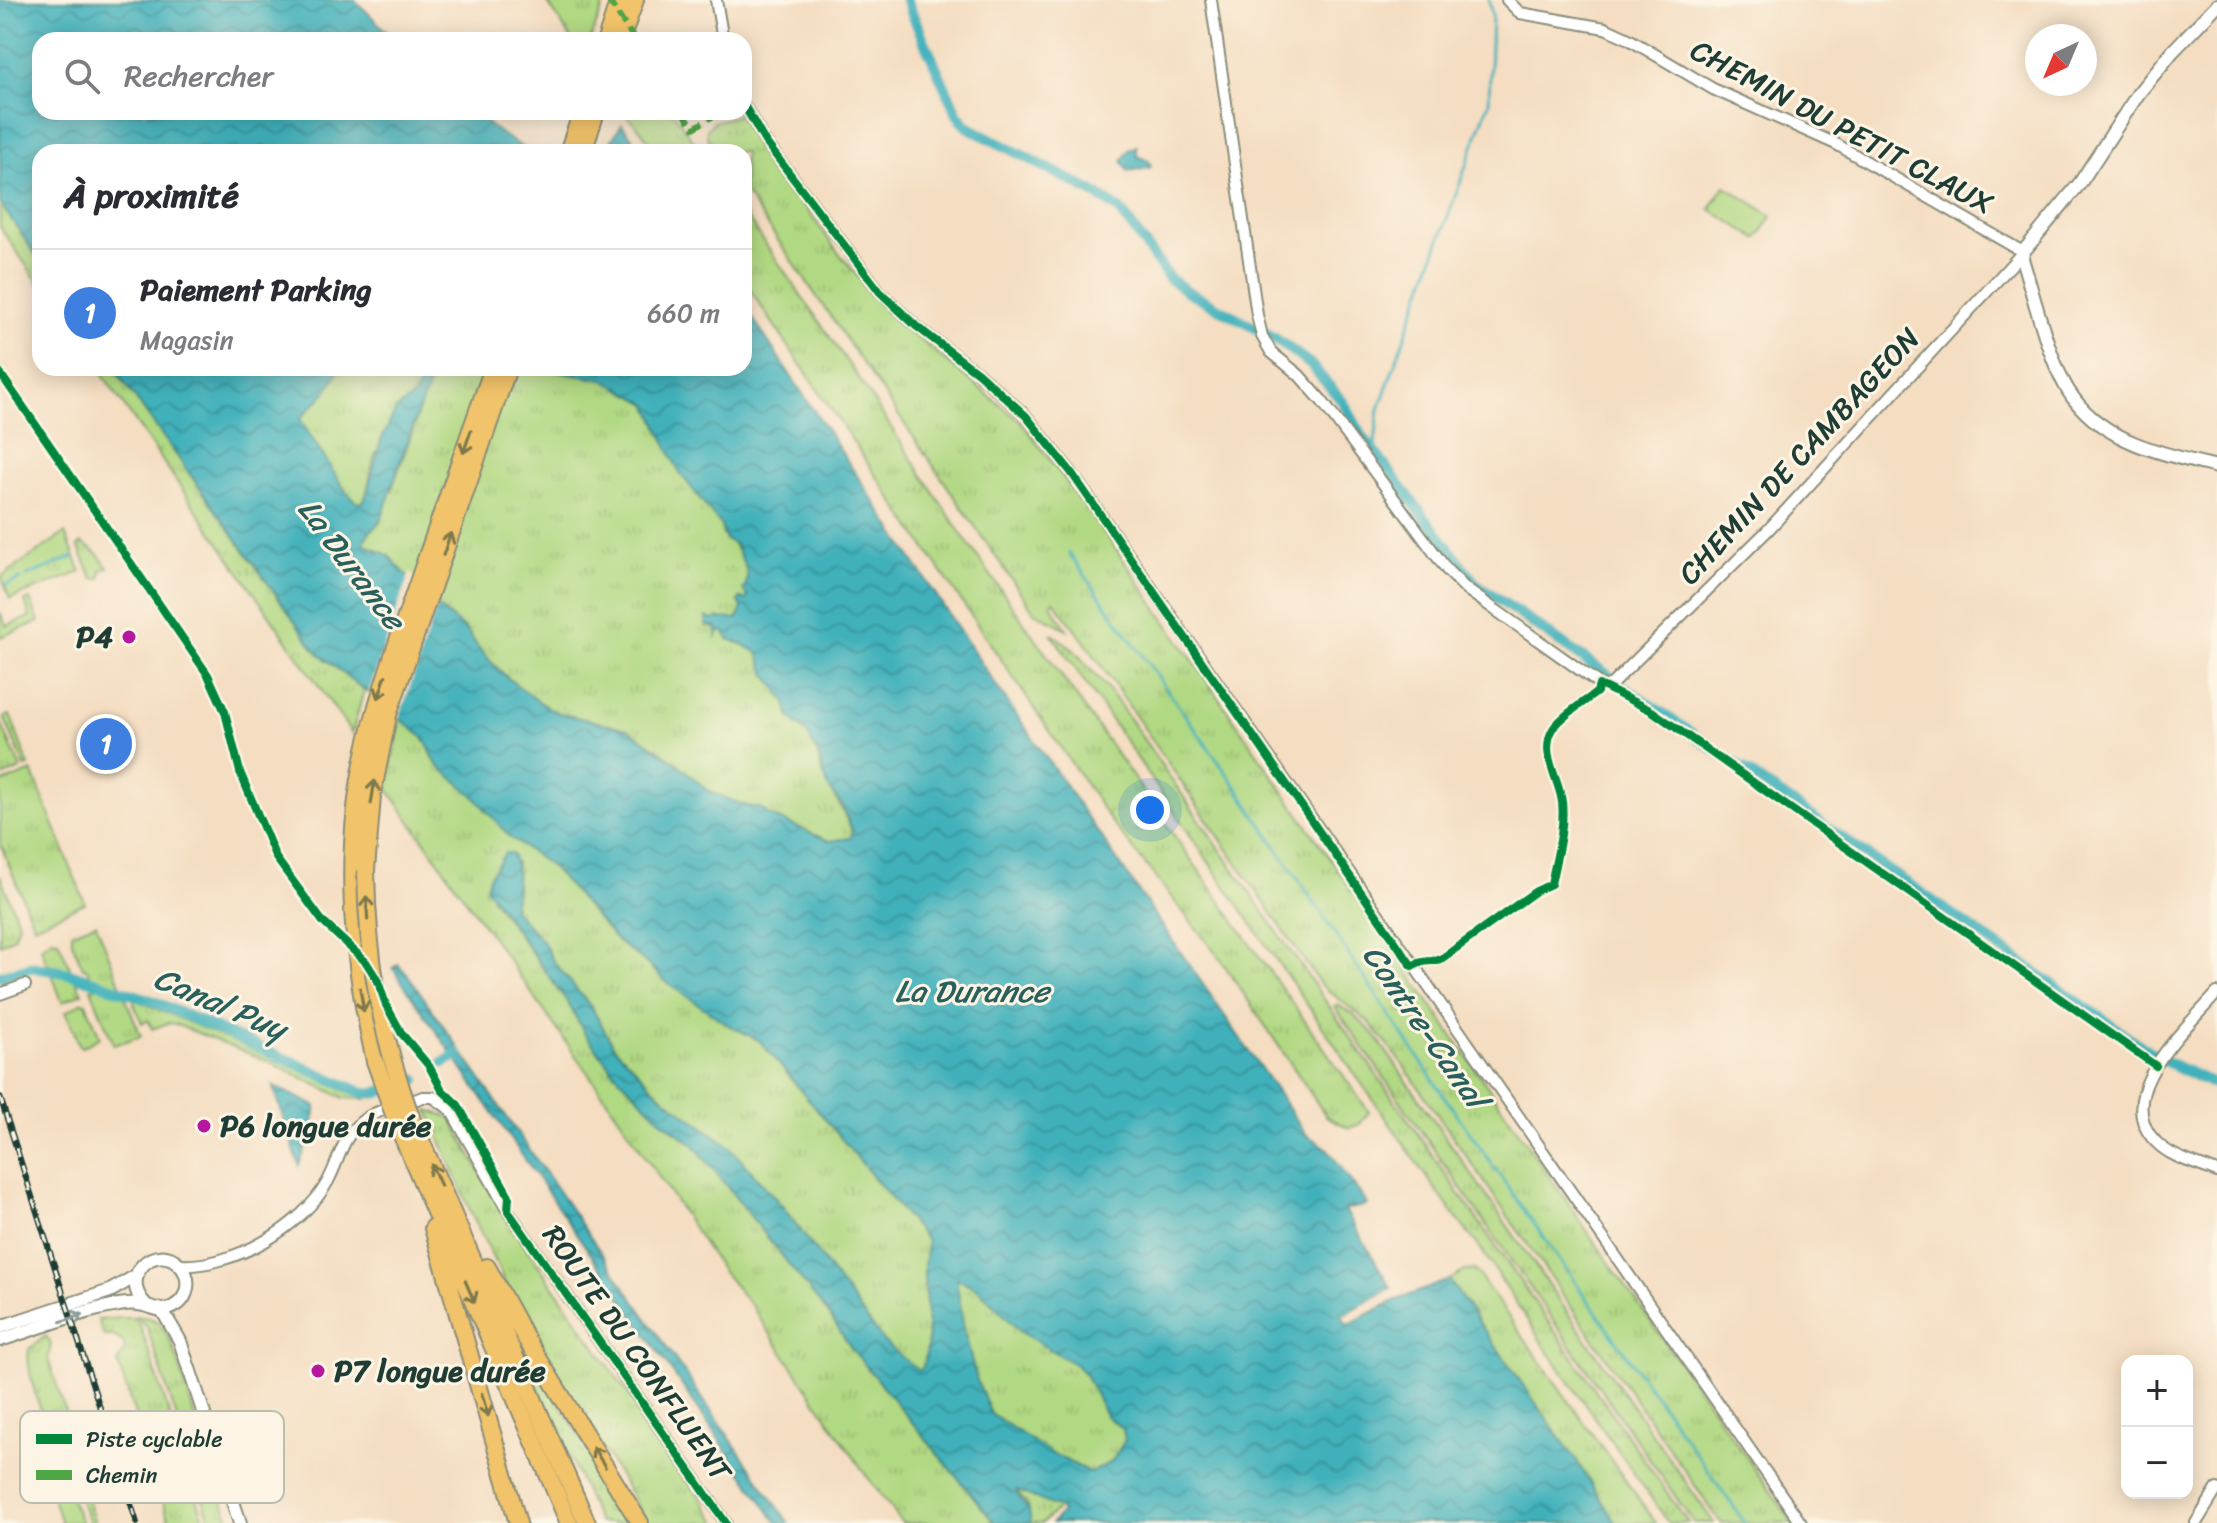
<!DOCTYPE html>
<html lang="fr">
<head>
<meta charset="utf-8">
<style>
  :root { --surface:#fff; --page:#f2f2f3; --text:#2b2b33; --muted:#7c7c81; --line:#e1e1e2; --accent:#d93025 }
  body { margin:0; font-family:Sriracha,sans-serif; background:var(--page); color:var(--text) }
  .controls { position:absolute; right:24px; bottom:24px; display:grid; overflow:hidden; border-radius:16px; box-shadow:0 4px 20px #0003 }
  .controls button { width:72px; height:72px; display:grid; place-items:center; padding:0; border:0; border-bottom:2px solid var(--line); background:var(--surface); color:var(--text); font:40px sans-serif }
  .compass { position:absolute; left:2025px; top:24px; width:72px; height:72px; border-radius:50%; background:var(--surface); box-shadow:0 4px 20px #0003; rotate:224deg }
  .you { position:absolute; left:1150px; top:810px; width:28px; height:28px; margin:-20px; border:6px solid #fff; border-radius:50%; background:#1a73e8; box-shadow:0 0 0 12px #1a73e833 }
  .badge { display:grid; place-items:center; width:52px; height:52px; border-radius:50%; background:var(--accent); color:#fff; font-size:26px; font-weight:700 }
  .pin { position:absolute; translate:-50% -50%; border:4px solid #fff; box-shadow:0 2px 8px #0006 }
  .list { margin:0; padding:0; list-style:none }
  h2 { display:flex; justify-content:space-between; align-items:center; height:104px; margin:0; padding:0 32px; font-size:34px }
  h2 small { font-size:26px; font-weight:400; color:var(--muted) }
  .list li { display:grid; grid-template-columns:52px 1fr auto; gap:24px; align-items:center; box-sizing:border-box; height:128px; padding:0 32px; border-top:2px solid var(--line) }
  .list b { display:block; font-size:30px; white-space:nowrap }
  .list p { margin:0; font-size:26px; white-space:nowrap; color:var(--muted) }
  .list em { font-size:26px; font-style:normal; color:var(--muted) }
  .icon { flex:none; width:44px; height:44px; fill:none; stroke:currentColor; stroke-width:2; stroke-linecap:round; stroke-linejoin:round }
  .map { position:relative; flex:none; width:2217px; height:1523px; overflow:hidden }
  .search { position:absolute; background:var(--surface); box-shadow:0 4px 20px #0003; left:32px; top:32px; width:720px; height:88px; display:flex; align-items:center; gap:20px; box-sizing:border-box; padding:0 28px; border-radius:24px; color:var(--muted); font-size:30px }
  .panel { position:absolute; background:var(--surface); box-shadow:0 4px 20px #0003; left:32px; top:144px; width:720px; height:232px; border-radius:24px }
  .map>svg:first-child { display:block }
</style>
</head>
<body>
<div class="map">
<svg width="2217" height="1523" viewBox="0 0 2217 1523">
  <defs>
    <pattern id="grass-tufts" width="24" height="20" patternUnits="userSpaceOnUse" patternTransform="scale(2)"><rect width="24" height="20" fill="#b1d882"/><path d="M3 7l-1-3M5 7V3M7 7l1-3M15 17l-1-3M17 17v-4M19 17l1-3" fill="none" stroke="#98ba71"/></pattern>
    <pattern id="water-waves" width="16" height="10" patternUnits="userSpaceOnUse" patternTransform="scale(2)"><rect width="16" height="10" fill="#41b1bb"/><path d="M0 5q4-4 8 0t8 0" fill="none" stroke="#369199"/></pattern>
  </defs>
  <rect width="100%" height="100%" fill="#fcf5e5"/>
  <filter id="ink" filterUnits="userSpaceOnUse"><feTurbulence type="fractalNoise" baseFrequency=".0125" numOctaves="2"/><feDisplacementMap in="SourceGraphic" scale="16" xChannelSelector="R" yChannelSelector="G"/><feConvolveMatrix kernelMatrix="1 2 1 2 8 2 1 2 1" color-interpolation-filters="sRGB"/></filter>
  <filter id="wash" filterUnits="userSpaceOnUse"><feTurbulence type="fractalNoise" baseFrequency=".006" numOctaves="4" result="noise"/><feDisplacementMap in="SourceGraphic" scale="32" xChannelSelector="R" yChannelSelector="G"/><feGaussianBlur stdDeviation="1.8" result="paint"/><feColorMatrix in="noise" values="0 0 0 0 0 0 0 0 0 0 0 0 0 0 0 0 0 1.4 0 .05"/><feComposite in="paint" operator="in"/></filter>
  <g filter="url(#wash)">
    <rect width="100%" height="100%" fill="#f4ddc1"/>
    <path fill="url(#grass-tufts)" stroke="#688a5b" stroke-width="2" d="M546 0H598L603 7 590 40H572Z
      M623 112H673L701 152H656L640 129Z
      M739 115 837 251 882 305 913 334 1021 422 1091 513 1617 1274 1793 1523H1721L1397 1056 1370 1023 1321 985 1087 645 1054 601 1051 605 1067 629 1034 612 744 191V152H718L707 137V129L714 122Z
      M0 203 40 261V285L0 227Z
      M744 213 859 379 958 529 1369 1112 1360 1124 1349 1128 1326 1116 1219 957 1110 820 744 281Z
      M98 368H114L317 652 364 690 352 734Z
      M340 368H425L414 396 401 406 374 457 366 496 363 502 358 504 346 492 300 419 327 391Z
      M437 368H536L604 380 648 404 679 472 721 525 723 535C739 546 753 577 748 596 746 603 740 612 737 619L707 621 708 626 725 632 728 639 742 644 758 653 766 674 786 702 789 716 807 733 818 755 821 769 853 832 851 838 829 841 769 815 762 809 740 804 708 791 677 763 628 729 558 713 542 704 509 679 484 655 466 630 430 601 388 555 366 545 364 542 369 531 379 524 414 428 420 403Z
      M65 533 81 572 10 599 1 577Z
      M82 543 98 554 108 568 101 570V578L93 579 78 546Z
      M30 599 39 622 0 637V612L6 626 30 617 25 601Z
      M1051 633 1071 647 1110 691 1688 1523H1669L1545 1347 1481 1249 1451 1211 1355 1074Z
      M10 715 29 766 25 767 4 717Z
      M400 716 424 738 437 765 473 794 510 837 553 868 618 942 644 961 664 980 728 1025 759 1040 927 1241C926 1251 925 1262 924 1272 924 1297 935 1353 919 1372L884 1342 782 1206 729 1146 663 1097 614 1047 592 1008 553 961 544 943 513 909 517 887 516 862 505 854 500 862 491 897 568 1003 584 1032 615 1073 662 1121 694 1145 830 1316 851 1348 995 1523H902L866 1475 750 1304 722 1271 621 1120 385 785 396 745Z
      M0 721 21 769 0 778Z
      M32 771 85 903 34 926 0 843V784Z
      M0 875 19 924 14 937 0 944Z
      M96 923 122 989 92 978 87 969 83 968 72 942V932Z
      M52 939 58 940 71 970 47 964 41 947Z
      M51 971 75 978 82 993 62 1002Z
      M92 981 123 992 141 1036 114 1045 91 989 95 988Z
      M134 999 363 1097 365 1099 344 1098 272 1063 175 1024 168 1023 152 1029 148 1020 142 1023 134 1004Z
      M83 1002 86 1003 100 1037 82 1047 80 1046 66 1012Z
      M1337 1005 1352 1013 1374 1034 1714 1523H1694L1335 1007Z
      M428 1110 451 1118 503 1214 718 1523H648L517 1307 473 1217Z
      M1475 1270 1656 1523H1616L1611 1516 1576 1460 1449 1280 1465 1271Z
      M955 1277 977 1288 1021 1332 1076 1365 1085 1374 1107 1417 1123 1429 1125 1440 1112 1461 1091 1473 1051 1453 991 1414 977 1381 965 1335Z
      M136 1316C144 1317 154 1318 160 1324 175 1339 188 1396 195 1418L190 1421 192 1426 198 1424 230 1523H211L147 1327Z
      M120 1318H135L141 1328 205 1523H170L118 1363 125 1349 123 1342 113 1336H104L98 1320Z
      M46 1336 51 1345 48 1358 77 1448 71 1453 95 1523H90C74 1487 22 1385 29 1349Z
      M521 1348H525L634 1523H599Z
      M37 1411 46 1446 82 1523H61L25 1412Z
      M1015 1489 1059 1508 1042 1523H1031L1027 1504Z"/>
    <path fill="#b1d882" stroke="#688a5b" stroke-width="2" d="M1725 186 1772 216 1757 239 1710 209Z"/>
    <path fill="url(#water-waves)" stroke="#307778" stroke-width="2" fill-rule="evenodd" d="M0 0H355L395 40H40V112H473L498 132 530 152H40V261L0 203Z
      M622 124 643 152H604Z
      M1137 146V156L1148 160 1151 165 1150 168 1128 171 1122 161 1129 150Z
      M744 305 987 672 1307 1135 1327 1148 1368 1205 1345 1210 1391 1288 1342 1316 1347 1325 1394 1301 1449 1280 1576 1460 1616 1523H1052L1062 1512 1059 1508 1016 1490C1019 1503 1030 1503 1031 1523H995L851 1348 830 1316 694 1145 662 1121 615 1073 585 1034 568 1003 486 887 489 877 505 853H512C519 870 515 891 513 909L544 943 553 961 592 1008 614 1047 663 1097 729 1146 782 1206 884 1342 919 1371C935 1354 924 1297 924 1272 924 1262 926 1251 927 1241L759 1040 728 1025 664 980 644 961 618 942 553 868 510 837 472 794 437 765 424 738 317 652 114 368H340L327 391 300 419 346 492 358 503 363 502 366 496 381 440 396 410 414 396 425 368H437C414 415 399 467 382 517 378 527 367 531 364 542L366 545 388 555 430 601 466 630 484 655 509 679 542 704 558 713 628 729 677 763 708 791 740 804 762 809 769 815 829 841 850 838 853 832 842 805 828 787 818 755 807 733 789 716 786 702 766 674 758 653 742 644 728 639 725 632H719L716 637V627L706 625V617L713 620 718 618 738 619 742 607 738 601 741 598 745 600 748 596 743 590C754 573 741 561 735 544L726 540 721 525 679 472 648 404 604 380 536 368H744ZM956 1278 977 1288 1021 1332 1076 1365 1085 1374 1107 1417 1123 1429 1125 1440 1112 1461 1091 1473 1051 1453 991 1414 977 1381 965 1335Z
      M398 964 408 975 789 1523H777L402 982 393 968Z
      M273 1086 316 1106 312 1132 299 1165Z"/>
    <path fill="#f4ddc1" d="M410 572 438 602 398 722 367 698Z"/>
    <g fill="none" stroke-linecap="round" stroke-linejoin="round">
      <path stroke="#41b1bb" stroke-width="3" d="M1374 452 1379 409 1489 102 1492 16 1489 0
        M1069 553 1233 782 1444 1096 1745 1523
        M27 576 73 557
        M6 585 21 579"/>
      <path stroke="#41b1bb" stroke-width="11" d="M906 0 957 114 966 126 1093 192 1120 210 1169 278 1187 291 1276 339 1310 364 1343 402 1362 436 1475 583 2157 1057 2217 1086
        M0 976 32 967 68 973 153 1001 363 1093H376L416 1079
        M443 1063 458 1054"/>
    </g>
  </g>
  <g filter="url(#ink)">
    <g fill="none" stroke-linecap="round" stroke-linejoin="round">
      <defs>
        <path id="minor" d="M716 0 723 40
          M1211 0 1257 315 1262 336 1271 352 1299 375 1322 401 1447 570 1466 589 1604 687 1612 684 1768 530 2023 252 1836 144 1713 89 1627 38 1605 28 1520 13 1507 0
          M744 105 764 140 880 292 916 326 978 373 1026 416 1071 472 1801 1523
          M2217 993C2187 1028 2109 1095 2156 1142 2171 1158 2198 1164 2217 1172
          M0 994 25 985
          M180 1265C233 1268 303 1227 328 1181 339 1161 342 1137 361 1122 377 1109 403 1104 423 1097H433L451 1110 508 1211 726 1523
          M2196 1523 2217 1489"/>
        <path id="tertiary" d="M2217 5 2172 52 2138 94 2080 183 2023 252 2022 259C2034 296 2051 370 2074 399 2107 443 2166 455 2217 467
          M162 1310 180 1341 240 1523
          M0 1327 110 1291 136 1276
          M0 1340C39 1328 79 1311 119 1305 125 1304 132 1303 137 1304 151 1305 160 1314 173 1307 189 1299 192 1278 180 1265 156 1240 117 1276 146 1305"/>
        <path id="trunk" d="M606 40 619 0
          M621 40 635 0
          M568 152 582 112
          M583 152 596 112
          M366 870 372 796 388 715 508 368
          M375 1061C356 978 346 894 356 808 364 735 389 666 413 597 439 521 466 444 493 368
          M412 1120 587 1523
          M398 1126 569 1523
          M433 1228 518 1523
          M487 1267 525 1337 640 1523"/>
      </defs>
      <use href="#minor" stroke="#8a8d7a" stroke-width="14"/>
      <use href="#tertiary" stroke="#8a8d7a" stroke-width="16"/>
      <use href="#trunk" stroke="#8a8d7a" stroke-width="20"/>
      <use href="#minor" stroke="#fff" stroke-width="10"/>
      <use href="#tertiary" stroke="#fff" stroke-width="12"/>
      <use href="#trunk" stroke="#f1c36a" stroke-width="16"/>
      <defs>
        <path id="rail" d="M0 1097 137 1523"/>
      </defs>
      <use href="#rail" stroke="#1f3d34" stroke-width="6"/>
      <use href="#rail" stroke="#fcf5e5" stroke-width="3" stroke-dasharray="9" stroke-linecap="butt"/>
      <defs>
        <path id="trunk-bridge" d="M366 870C367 960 381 1035 412 1120
          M375 1061 398 1126"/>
      </defs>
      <use href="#trunk-bridge" stroke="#8a8d7a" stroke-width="20" stroke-linecap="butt"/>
      <use href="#trunk-bridge" stroke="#f1c36a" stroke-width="16"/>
      <path stroke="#4fa644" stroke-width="6" stroke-dasharray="12 6" stroke-linecap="butt" d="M608 0 635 40
        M683 112 694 128 720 112"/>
      <defs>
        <path id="cycleway" d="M744 105 764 140 880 292 916 326 978 373 1026 416 1071 472 1412 966C1422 959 1430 963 1441 959L1536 891 1551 884C1556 858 1565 829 1562 802 1559 778 1539 753 1553 729 1560 717 1586 701 1597 692L1599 685
          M0 373 208 675 225 712 240 772 276 858 323 922 366 962 378 981 386 1005 402 1034 429 1066 442 1090 458 1105 509 1196 508 1211 726 1523
          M1604 687 1652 711 2156 1066"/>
      </defs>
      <use href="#cycleway" stroke="#fcf5e5" stroke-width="13"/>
      <use href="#cycleway" stroke="#00873e" stroke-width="8"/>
    </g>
    <defs><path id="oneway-shaft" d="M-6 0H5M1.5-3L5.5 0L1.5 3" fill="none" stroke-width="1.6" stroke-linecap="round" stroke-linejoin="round" transform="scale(2)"/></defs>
    <g stroke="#7d794c">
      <use href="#oneway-shaft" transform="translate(467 442) rotate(109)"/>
      <use href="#oneway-shaft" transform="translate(447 544) rotate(-71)"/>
      <use href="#oneway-shaft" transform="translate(382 687) rotate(108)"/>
      <use href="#oneway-shaft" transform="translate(373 792) rotate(-81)"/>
      <use href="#oneway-shaft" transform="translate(367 908) rotate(-93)"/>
      <use href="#oneway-shaft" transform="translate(362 1000) rotate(80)"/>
      <use href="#oneway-shaft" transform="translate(436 1175) rotate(-114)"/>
      <use href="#oneway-shaft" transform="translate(470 1292) rotate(67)"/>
      <use href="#oneway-shaft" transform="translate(485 1405) rotate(74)"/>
      <use href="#oneway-shaft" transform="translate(599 1457) rotate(-122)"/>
    </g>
    <use stroke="#8f9e9a" href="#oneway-shaft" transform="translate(72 1318) rotate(-18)"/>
  </g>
  <g fill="#b5179e" stroke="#fcf5e5" stroke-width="3">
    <circle cx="129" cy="637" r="8"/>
    <circle cx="204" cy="1126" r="8"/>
    <circle cx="318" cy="1371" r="8"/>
  </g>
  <g text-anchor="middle" stroke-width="6" stroke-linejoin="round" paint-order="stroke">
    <g font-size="30" fill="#1f3d34" stroke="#fcf5e5">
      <text transform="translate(1842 127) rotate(28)" y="10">CHEMIN DU PETIT CLAUX</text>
      <text transform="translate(1799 456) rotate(-47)" y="10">CHEMIN DE CAMBAGEON</text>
      <text transform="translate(637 1353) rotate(55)" y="10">ROUTE DU CONFLUENT</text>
    </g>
    <g font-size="30" font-weight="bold" fill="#1f3d34" stroke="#fcf5e5" text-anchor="start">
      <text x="113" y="647" text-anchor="end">P4</text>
      <text x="220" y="1136">P6 longue durée</text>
      <text x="334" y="1381">P7 longue durée</text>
    </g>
    <g font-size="32" font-style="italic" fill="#29605c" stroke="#fcf5e5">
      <text transform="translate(352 564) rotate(53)" y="11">La Durance</text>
      <text x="972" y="1002">La Durance</text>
      <text transform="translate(220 1003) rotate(23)" y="11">Canal Puy</text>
      <text transform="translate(1425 1026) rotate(55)" y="11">Contre-Canal</text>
    </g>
  </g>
  <rect x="20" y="1411" width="264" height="92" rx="12" fill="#fcf5e5" stroke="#babeb0" stroke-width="2"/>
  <rect x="36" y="1434" width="36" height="10" fill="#00873e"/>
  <rect x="36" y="1470" width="36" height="10" fill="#4fa644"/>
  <g font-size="22" fill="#1f3d34">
    <text x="86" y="1447">Piste cyclable</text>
    <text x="86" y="1483">Chemin</text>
  </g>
</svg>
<div class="controls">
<button>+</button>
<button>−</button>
</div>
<svg class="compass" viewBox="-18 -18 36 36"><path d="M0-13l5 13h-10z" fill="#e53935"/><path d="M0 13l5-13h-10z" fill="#7c7c81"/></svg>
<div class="you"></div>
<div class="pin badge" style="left:106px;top:744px;background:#3f7fe0">1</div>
<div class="search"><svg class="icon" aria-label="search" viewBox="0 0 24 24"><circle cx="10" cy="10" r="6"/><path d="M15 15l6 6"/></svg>Rechercher</div>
<section class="panel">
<h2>À proximité<small></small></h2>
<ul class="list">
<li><span class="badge" style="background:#3f7fe0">1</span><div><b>Paiement Parking</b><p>Magasin</p></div><em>660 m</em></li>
</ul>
</section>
</div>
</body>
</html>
